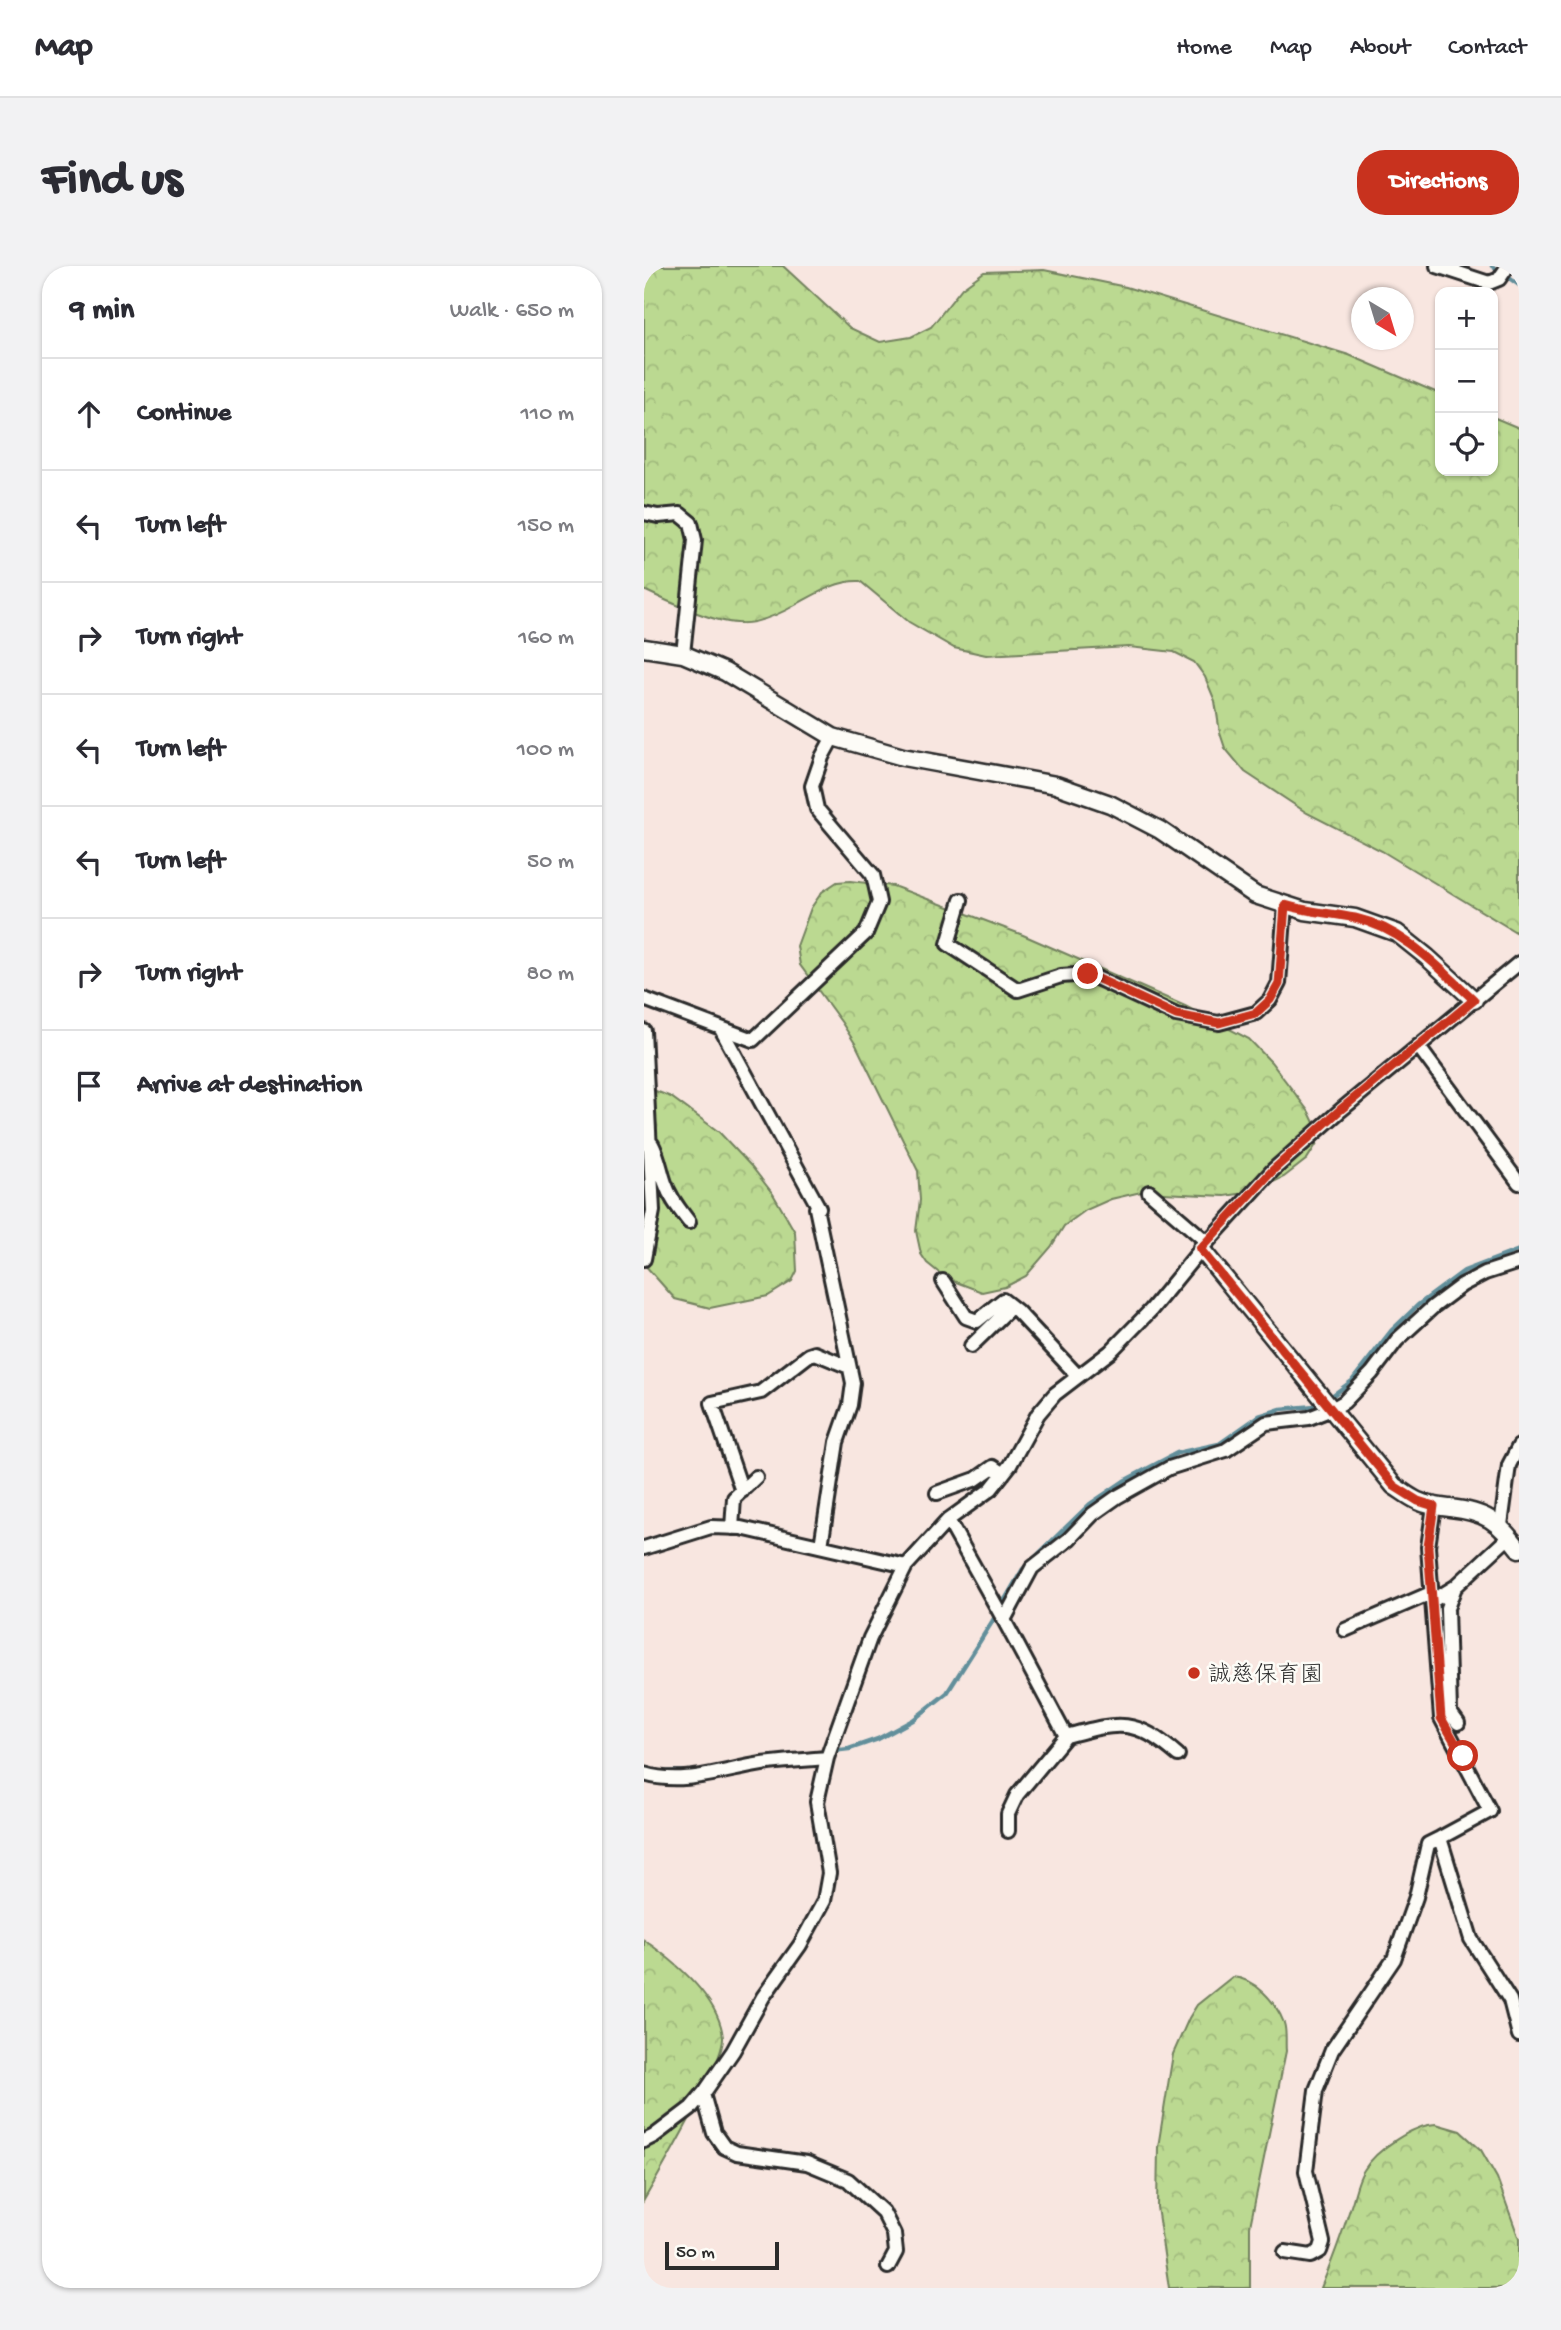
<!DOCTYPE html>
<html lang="en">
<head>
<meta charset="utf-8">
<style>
  :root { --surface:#fff; --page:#f2f2f3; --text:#2b2b33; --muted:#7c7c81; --line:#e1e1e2; --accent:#c8321e }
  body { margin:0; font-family:"Gochi Hand","Klee One",sans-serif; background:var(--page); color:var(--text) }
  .controls { position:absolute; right:21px; top:21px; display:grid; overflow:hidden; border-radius:14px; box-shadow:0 2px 5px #0004 }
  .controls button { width:63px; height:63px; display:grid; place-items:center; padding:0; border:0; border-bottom:2px solid var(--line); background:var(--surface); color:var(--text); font:35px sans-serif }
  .compass { position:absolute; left:707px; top:21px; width:63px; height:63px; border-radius:50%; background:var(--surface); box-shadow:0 2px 5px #0004; rotate:142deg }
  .scale { position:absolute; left:21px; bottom:18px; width:114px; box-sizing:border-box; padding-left:7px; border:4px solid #2b2b2b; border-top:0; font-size:19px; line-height:24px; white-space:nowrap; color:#2b2b2b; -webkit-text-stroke:5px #fdfcf7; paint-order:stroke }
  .stop { position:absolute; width:21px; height:21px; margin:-16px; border:5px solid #c8321e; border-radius:50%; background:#fff }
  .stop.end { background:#c8321e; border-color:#fff; box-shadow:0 2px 7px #0008 }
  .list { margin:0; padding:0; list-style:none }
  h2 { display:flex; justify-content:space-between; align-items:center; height:91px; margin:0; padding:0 28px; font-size:30px }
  h2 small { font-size:23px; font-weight:400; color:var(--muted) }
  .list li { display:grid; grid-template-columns:46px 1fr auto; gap:21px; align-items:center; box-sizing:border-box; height:112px; padding:0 28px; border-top:2px solid var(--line) }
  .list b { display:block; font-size:26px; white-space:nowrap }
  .list em { font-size:23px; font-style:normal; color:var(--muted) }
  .icon { flex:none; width:38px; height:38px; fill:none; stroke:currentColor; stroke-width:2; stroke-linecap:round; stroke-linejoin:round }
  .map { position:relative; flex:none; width:875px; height:2022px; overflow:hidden; border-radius:28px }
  header { display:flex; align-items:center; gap:42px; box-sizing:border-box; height:98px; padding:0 35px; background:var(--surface); border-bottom:2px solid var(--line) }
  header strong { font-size:33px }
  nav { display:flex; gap:38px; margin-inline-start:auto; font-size:24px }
  .intro { display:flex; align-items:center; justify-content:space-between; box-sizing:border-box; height:168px; padding:0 42px }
  h1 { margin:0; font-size:49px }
  .button { padding:18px 32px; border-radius:28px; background:var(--accent); color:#fff; font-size:24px; font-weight:700 }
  main { display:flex; gap:42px; padding:0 42px }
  aside { flex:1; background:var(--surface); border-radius:28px; box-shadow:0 2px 5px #0004 }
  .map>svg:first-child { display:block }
</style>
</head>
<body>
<header>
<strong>Map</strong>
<nav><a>Home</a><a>Map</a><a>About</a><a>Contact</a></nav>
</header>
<div class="intro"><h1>Find us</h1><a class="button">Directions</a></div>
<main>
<aside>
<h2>9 min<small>Walk · 650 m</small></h2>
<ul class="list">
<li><svg class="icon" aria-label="ahead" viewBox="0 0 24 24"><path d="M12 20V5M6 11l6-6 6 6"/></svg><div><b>Continue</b></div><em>110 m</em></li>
<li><svg class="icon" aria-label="left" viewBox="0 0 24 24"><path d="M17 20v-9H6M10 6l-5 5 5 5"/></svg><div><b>Turn left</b></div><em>150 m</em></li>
<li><svg class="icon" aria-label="right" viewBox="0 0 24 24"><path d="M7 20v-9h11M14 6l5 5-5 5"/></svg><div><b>Turn right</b></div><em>160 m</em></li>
<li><svg class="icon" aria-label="left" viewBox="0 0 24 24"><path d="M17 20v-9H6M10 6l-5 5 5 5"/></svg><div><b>Turn left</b></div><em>100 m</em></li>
<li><svg class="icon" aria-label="left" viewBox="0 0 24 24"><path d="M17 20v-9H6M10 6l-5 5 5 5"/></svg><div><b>Turn left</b></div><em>50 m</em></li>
<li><svg class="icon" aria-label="right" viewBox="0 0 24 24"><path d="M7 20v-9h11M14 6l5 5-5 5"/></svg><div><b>Turn right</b></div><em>80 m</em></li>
<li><svg class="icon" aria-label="arrive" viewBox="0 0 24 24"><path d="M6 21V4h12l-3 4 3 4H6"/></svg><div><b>Arrive at destination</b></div></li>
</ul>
</aside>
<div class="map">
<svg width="875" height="2022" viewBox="0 0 875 2022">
  <defs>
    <pattern id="forest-crowns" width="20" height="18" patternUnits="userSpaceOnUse" patternTransform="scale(1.75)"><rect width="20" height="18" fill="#bbd991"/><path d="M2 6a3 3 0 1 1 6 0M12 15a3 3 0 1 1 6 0" fill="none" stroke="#a1ba7d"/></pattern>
  </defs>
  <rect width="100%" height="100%" fill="#f8e6e0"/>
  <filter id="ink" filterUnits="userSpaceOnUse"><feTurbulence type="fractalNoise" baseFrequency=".0143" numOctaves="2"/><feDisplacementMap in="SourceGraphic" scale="14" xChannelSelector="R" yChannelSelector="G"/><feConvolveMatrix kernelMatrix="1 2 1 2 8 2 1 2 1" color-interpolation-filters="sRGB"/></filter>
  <g filter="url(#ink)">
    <path fill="url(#forest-crowns)" stroke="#73825e" stroke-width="2" d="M0 0H139L206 62 236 76 267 71 287 61 318 22 340 6 400 4 482 21 705 89 796 128V205H849V151L875 162V668L738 585 663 547 601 506 581 482 576 467 571 435 561 411 550 396 530 386 485 381 342 389 310 382 265 356 216 315C194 314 173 327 155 337 138 347 113 359 93 357 69 356 22 335 0 324Z
      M206 615 249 620 379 669 541 740 605 773 627 796 665 846 675 867 673 877 663 893 640 911 608 926 581 930 497 926 467 933 442 944 420 960 407 981 382 1010 361 1021 338 1026 312 1016 294 1006 283 997 277 988 272 965 276 934 274 905 212 779 198 757 156 699 153 680 167 642 178 626 193 616Z
      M9 824 27 831 75 866 108 901 129 928 151 966 153 1005 148 1015 124 1030 66 1042 31 1033 0 998V825Z
      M0 1674C30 1695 75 1731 79 1771 81 1796 16 1906 0 1934Z
      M588 1711C611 1712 632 1736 640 1757 643 1766 641 1776 642 1785L606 1960V2022H525L513 1941 514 1881 529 1788 545 1752 553 1739Z
      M792 1858 816 1865 837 1884 853 1912 875 1973V2022H677C688 1995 698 1968 707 1940 711 1929 713 1914 720 1904 732 1884 769 1859 792 1858Z"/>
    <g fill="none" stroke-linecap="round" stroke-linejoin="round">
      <path stroke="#628f9b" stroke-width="4.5" d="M848 0 875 19
        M685 1132 708 1115 748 1064 774 1039 820 1005 875 984
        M163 1488 205 1483 234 1473 269 1454 303 1427 348 1356 379 1303 446 1238 480 1215 533 1187 575 1178 615 1150 637 1143 671 1140 677 1136
        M87 1498 116 1493
        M0 1501 12 1506 51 1505"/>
      <defs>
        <path id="street" d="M793 0 845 17 855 13 864 0
          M0 247 14 250 36 248 47 257 51 274 39 388
          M317 634 304 678 374 724 417 710 444 708 532 749 575 757 612 747 626 734 635 717 641 639
          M0 733 109 774 222 667 235 636 229 609 173 543 168 520 178 491 189 471
          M77 763 175 942H172L209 1117 206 1139 193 1176 177 1280
          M0 765 9 945 0 993
          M774 780 875 917
          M8 878C15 891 16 903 21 917 26 932 36 944 45 956
          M505 926 563 976
          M299 1015 322 1051 333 1055 359 1034 373 1045 434 1110
          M327 1080 367 1041
          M98 1225 68 1137 117 1126 165 1089 171 1087 205 1101
          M293 1227 332 1213 349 1201 359 1208
          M790 1240 784 1281 797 1452 846 1545 796 1572 827 1673 866 1734 875 1769
          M304 1254 360 1354 422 1470C475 1456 490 1451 534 1489
          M857 1259 865 1199 875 1180
          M88 1262 90 1232 112 1211
          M0 1282 67 1261 97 1262 262 1300
          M811 1321 803 1342 806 1446 814 1457
          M788 1335 811 1321 865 1271
          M360 1354 388 1302 425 1273 449 1248 473 1231 525 1202 582 1184 622 1157 665 1152 688 1143 700 1136 728 1107 753 1074 790 1040 818 1019 841 1007 875 996
          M701 1364 787 1327
          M0 1508C39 1520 79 1504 118 1498 140 1495 162 1494 183 1492
          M364 1565V1548L373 1529 422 1470
          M59 1828 70 1867 80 1881 93 1887 163 1897 204 1914 239 1946 250 1968 252 1986 244 2001
          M0 1875 10 1870 47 1842 62 1824 89 1785 119 1731 156 1679 180 1635 185 1607 173 1536 183 1492 226 1372 262 1300 304 1254 347 1223 366 1199 394 1148 411 1128 466 1086 507 1044 557 983 629 904 697 844 875 697
          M641 1986 667 1990 676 1985 679 1976 662 1905 672 1824 688 1784 750 1693 772 1631 784 1578 796 1572"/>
        <path id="secondary" d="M0 382 39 388 81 406 189 471 259 491 412 519 466 538 516 564 611 629 661 645 711 652 753 667 783 691 830 734
          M557 983 750 1220C758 1225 765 1231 774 1235 784 1240 796 1241 806 1242 842 1246 854 1255 875 1283"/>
      </defs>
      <use href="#street" stroke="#2b2b2b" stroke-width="18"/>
      <use href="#secondary" stroke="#2b2b2b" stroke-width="21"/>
      <use href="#street" stroke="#fdfcf7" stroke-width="12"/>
      <use href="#secondary" stroke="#fdfcf7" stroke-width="16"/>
    </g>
  </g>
  <g fill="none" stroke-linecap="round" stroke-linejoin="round" filter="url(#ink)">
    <path stroke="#c8321e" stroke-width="9" d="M444 708 532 749 575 757 612 747 626 734 635 718 641 639C664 646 687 647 711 652 760 663 794 701 830 734L696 844 629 904 556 983 750 1220 774 1235 790 1240 784 1281 797 1452 819 1490"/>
  </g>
  <circle fill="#c8321e" stroke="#fdfcf7" stroke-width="2.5" cx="550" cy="1407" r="7"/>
  <g text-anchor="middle" stroke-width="5" stroke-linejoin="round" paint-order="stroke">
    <g font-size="23" fill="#2b2b2b" stroke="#fdfcf7" text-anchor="start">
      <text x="564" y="1415">誠慈保育園</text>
    </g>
  </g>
</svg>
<div class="controls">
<button>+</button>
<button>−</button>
<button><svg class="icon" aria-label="locate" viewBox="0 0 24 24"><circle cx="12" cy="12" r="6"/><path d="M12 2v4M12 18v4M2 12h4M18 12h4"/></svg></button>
</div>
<svg class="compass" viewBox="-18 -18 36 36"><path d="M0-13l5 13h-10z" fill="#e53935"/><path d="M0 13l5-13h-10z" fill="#7c7c81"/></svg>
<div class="scale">50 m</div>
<div class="stop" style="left:819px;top:1490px"></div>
<div class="stop end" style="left:444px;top:708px"></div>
</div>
</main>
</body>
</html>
